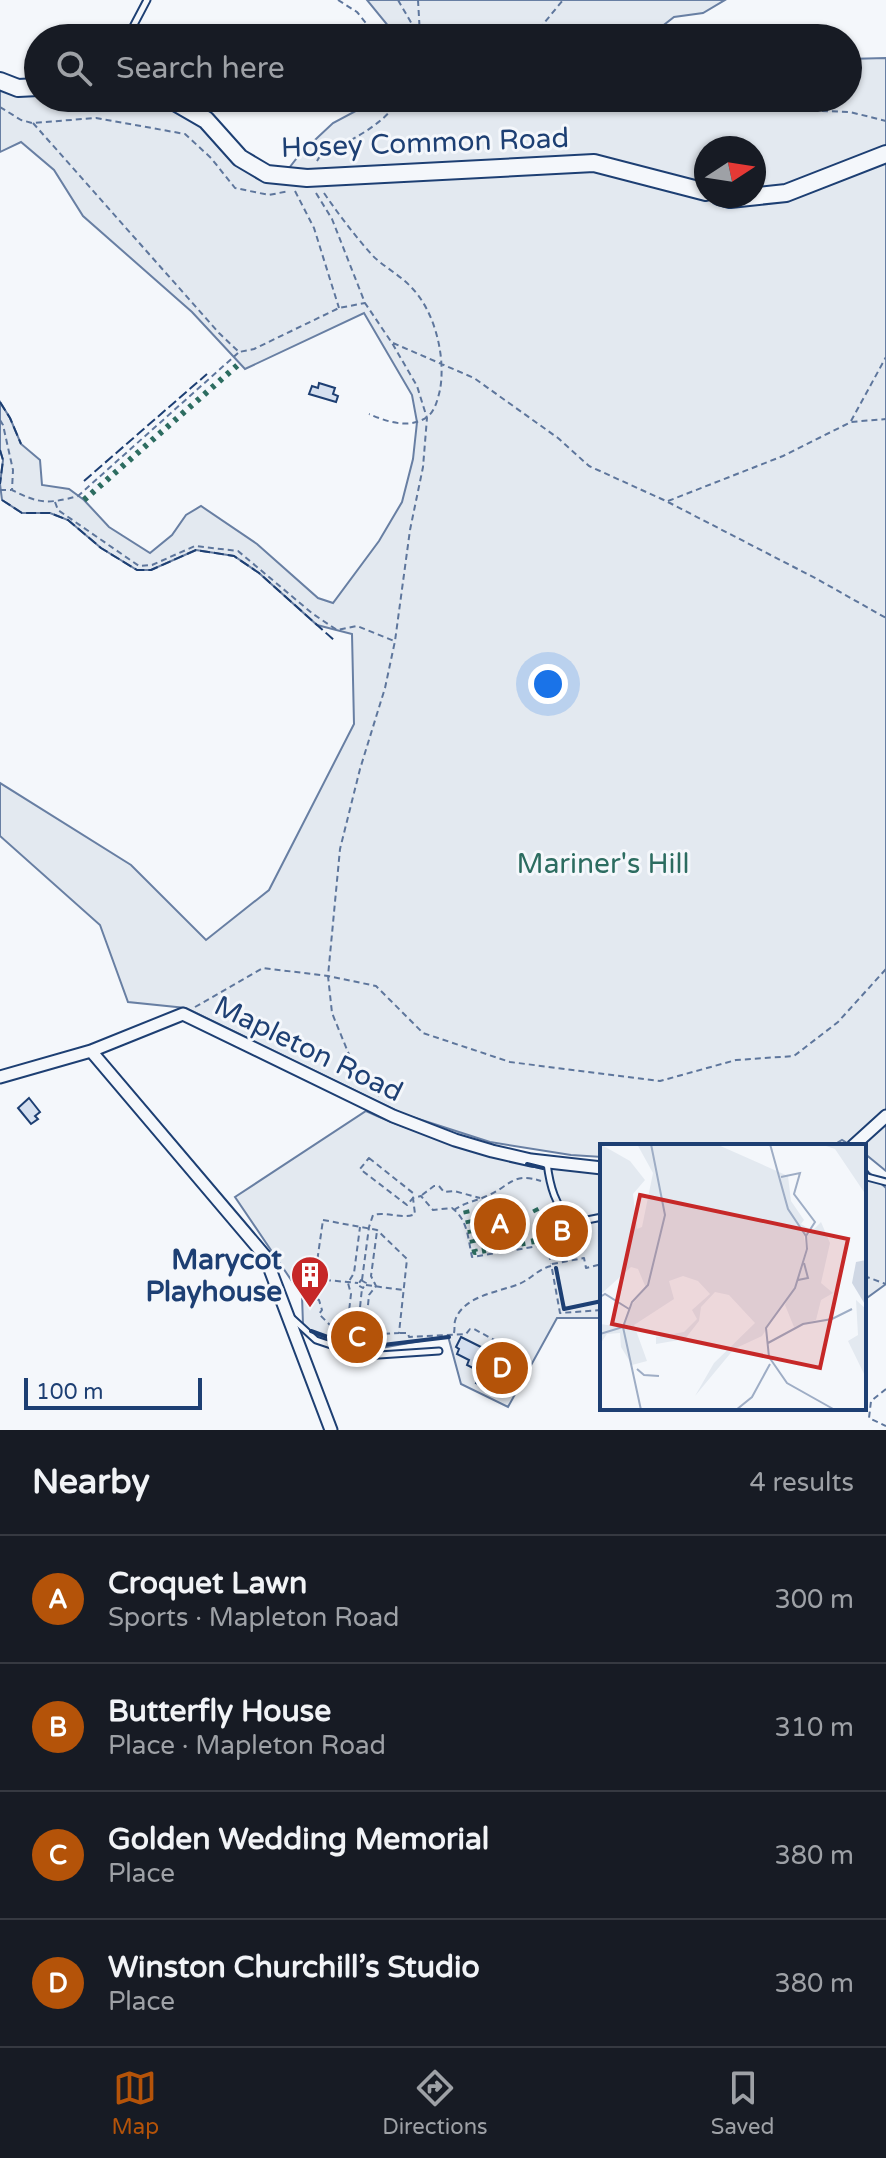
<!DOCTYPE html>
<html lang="en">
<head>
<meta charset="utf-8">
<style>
  :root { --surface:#171b24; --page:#20242c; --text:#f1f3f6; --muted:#9ea1a6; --line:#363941; --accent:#b45309 }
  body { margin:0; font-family:"Varela Round",sans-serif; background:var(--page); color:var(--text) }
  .compass { position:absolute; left:694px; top:136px; width:72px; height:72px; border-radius:50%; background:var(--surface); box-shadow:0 2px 6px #0004; rotate:78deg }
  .scale { position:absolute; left:24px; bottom:20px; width:178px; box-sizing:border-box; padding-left:8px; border:4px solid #1d3f73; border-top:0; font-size:22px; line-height:28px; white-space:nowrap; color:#1d3f73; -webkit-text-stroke:6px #f4f7fb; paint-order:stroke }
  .you { position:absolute; left:548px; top:684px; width:28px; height:28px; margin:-20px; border:6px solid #fff; border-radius:50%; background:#1a73e8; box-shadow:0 0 0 12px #1a73e833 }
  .badge { display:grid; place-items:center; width:52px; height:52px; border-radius:50%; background:var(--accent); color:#fff; font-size:26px; font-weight:700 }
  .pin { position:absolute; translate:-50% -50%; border:4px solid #fff; box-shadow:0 2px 8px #0006 }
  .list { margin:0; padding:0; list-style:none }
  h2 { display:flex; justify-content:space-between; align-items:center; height:104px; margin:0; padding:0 32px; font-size:34px }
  h2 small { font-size:26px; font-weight:400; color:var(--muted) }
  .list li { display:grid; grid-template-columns:52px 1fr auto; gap:24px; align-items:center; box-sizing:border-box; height:128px; padding:0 32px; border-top:2px solid var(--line) }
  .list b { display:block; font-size:30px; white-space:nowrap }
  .list p { margin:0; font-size:26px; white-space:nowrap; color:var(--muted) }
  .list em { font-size:26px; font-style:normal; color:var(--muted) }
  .icon { flex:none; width:44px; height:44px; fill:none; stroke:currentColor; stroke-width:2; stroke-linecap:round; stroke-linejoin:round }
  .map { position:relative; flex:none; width:886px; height:1430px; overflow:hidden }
  .search { position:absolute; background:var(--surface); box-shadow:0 2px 6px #0004; left:24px; right:24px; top:24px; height:88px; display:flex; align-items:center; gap:20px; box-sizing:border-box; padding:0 28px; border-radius:44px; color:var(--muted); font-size:30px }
  .sheet { height:616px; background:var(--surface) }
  nav { display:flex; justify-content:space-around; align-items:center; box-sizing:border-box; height:112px; border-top:2px solid var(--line); background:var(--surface); font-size:22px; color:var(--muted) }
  nav a { display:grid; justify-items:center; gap:4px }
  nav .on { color:var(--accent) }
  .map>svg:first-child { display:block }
</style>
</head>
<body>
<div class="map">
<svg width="886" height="1430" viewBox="0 0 886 1430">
  <rect width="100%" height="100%" fill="#f4f7fb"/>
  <path fill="#e3e9f0" stroke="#687fa3" stroke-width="2" fill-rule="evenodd" d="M367 0H725L703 13 674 17 660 28 661 38H398Z
    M886 58V1171L864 1153V1146H852L842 1140 832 1146H602V1157L571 1155 490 1142 403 1114 186 1008 128 1002 100 925 0 836V783L131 865 206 940 269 890 354 724 352 634 317 625 259 573 234 556 196 550 151 570H137L101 548 68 520 50 513H22L2 500 0 484 3 460 0 450V402L10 418 21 444 40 460 42 485 69 489 84 500 109 527 150 553 172 535 186 515 201 506 257 544 318 598 333 603 379 541 402 502 413 459 417 422 412 395 364 313 245 369 192 312 83 216 54 170 21 142 0 152V82L38 87V98H161L259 168 286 172 300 154 333 123 380 98H848V59ZM706 148H754V196H706Z
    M366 1111C440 1146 522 1157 602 1171V1318H557L508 1407 461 1384 448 1336 359 1352 310 1333 303 1324 302 1296 235 1197Z
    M864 1168 886 1188V1284L864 1300Z"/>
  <path fill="#d5e0f0" stroke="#1d3f73" stroke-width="2" d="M319 383 335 388 333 394 338 396 336 402 309 394 312 386 318 388Z
    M29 1098 40 1112 35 1116 38 1119 31 1124 18 1108Z
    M461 1337 483 1348 481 1351 510 1365 496 1393 476 1383 481 1372 467 1365 469 1360 457 1354 459 1349 456 1347Z"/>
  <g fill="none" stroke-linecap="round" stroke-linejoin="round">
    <defs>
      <path id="lane" d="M127 38 147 0
        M547 1163C550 1187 555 1205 572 1223L602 1217
        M864 1172 867 1177 886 1182
        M293 1319 316 1340 364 1356 439 1351"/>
      <path id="street" d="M91 1051 265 1256 331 1430
        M0 1077 91 1051 183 1014 393 1116 455 1140 492 1151 531 1160 602 1168
        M853 1146 886 1116"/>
      <path id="secondary" d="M0 81 18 88 38 87
        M168 98 206 120 240 158 267 174 307 178 594 163 706 192
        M719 196 730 199 786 193 886 154"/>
    </defs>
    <use href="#lane" stroke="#1d3f73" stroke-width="9"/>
    <use href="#street" stroke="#1d3f73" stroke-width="15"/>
    <use href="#secondary" stroke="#1d3f73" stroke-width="20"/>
    <path stroke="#5e769c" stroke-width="2" stroke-dasharray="6 4" stroke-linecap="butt" d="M338 0 357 12 378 38
      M398 0 420 38
      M418 0 420 35
      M542 29 554 38
      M521 38 540 28 563 0
      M673 98 713 107 850 112 886 121
      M0 107 21 120 32 123 96 118 185 134 211 158 235 188 269 195 289 191
      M33 123 219 333 239 352 254 349 339 308 365 303
      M317 161 320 156C348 141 383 127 400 98
      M295 191 314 228 339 308
      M316 193 332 219 365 303 392 343 417 386 427 418 423 467 410 530 395 641 385 688 360 769 340 849 328 976 332 1013 350 1057 379 1096
      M324 193C339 215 355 236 373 256 384 267 400 275 411 287 435 311 446 357 440 390 437 402 434 415 422 420 405 428 385 421 369 414
      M393 343 474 378 558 438 589 466 666 501 817 579 886 618
      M0 420 3 425 13 470 12 490C39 504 49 504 78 496L238 353
      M851 421 886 357
      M0 490H11
      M668 501 783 456 851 422 886 419
      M55 502 58 510 139 566 152 565 195 546 238 551 313 614 337 630 357 626 394 641
      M195 1007 263 968 328 976 376 986 423 1033 510 1062 660 1081 736 1060 794 1056 838 1022 886 969
      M369 1158 413 1193V1198L407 1205 360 1169Z
      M422 1195 434 1186H439L444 1192 454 1191 480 1198
      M454 1210C465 1202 477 1201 489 1195 511 1185 513 1172 541 1181
      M323 1220 377 1230 407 1259 399 1333 356 1335 336 1327 333 1328 319 1314 322 1310 319 1300 312 1297Z
      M563 1236 568 1260
      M547 1244 551 1264
      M552 1264 584 1258 586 1268 602 1264
      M552 1269 560 1313 602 1310
      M864 1276 886 1284
      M315 1279 358 1283
      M361 1280 366 1283 363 1288 358 1285Z
      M362 1280 369 1227 373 1215C387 1211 402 1220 415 1214L413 1198 421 1196 433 1210 452 1208C468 1220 468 1239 472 1257L581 1239 579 1231
      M366 1285 403 1290
      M347 1329 351 1294 348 1283 354 1273 360 1227
      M400 1333H408L409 1337 466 1334 470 1329H474L498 1342 497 1346 500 1351 509 1356 505 1363
      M454 1333C455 1329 454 1325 455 1321 462 1296 499 1292 519 1284 531 1279 538 1269 551 1266
      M365 1335 369 1295 376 1286 371 1276 377 1231
      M357 1337 362 1288
      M886 1389 871 1401 869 1418 886 1426"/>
    <use href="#lane" stroke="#f4f7fb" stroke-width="5"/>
    <use href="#street" stroke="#f4f7fb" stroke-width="11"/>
    <use href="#secondary" stroke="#f4f7fb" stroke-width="16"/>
    <path stroke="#2c6c60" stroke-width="6" stroke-dasharray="4 6" stroke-linecap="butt" d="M84 500 240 363
      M466 1210 475 1252 551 1238 533 1205"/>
    <path stroke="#1d3f73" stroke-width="2" stroke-dasharray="10 4" stroke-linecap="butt" d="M0 402 10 418 21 444
      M0 450 3 460 0 484
      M84 481 207 374
      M2 500 22 513H50L68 520 101 548 137 570H151L196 550 234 556 259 573 335 641"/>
    <path stroke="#1d3f73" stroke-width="4" d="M527 1164 543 1168
      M556 1268 564 1309 602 1301
      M311 1331 358 1348 449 1337"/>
  </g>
  <defs>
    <symbol id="building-pin" viewBox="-11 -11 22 30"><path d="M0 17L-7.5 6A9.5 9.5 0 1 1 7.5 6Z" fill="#c62828" stroke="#f4f7fb"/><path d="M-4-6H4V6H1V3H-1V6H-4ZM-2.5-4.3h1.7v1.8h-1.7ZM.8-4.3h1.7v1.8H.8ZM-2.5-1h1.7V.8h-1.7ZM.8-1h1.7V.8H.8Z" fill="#fff"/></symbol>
  </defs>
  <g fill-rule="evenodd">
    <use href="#building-pin" x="288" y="1253" width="44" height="60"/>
  </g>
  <g text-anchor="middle" stroke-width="6" stroke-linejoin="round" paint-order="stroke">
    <g font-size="28" fill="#1d3f73" stroke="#f4f7fb">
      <text transform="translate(425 142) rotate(-2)" y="10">Hosey Common Road</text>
      <text transform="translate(309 1048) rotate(26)" y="10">Mapleton Road</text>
    </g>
    <g font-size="28" fill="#2c6c60" stroke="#f4f7fb">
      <text x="603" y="873">Mariner's Hill</text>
    </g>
    <g font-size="28" font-weight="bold" fill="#1d3f73" stroke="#f4f7fb" text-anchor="end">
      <text x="282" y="1269">Marycot<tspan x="282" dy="32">Playhouse</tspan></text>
    </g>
  </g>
  <g transform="translate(600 1144)">
    <rect width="266" height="266" fill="#f4f7fb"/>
    <path d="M0 0 30 17 45 36 33 50 37 85 42 83 53 29 37 0H116L188 32 191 57 204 76 201 80 211 86 204 93 206 105 194 144 162 192 134 205 95 252 114 219 155 179 129 151 115 148 101 163 99 177 85 195 56 200V193L84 188 97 175 92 166 110 150 98 137 83 132 69 137 74 155 34 181 47 217 32 221 21 203 20 189 7 190 0 200V180L22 183 29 164 46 144 38 125 31 123 0 151ZM266 0V51L235 5 223 1ZM221 78 230 99 221 139 233 149 221 156 216 176 194 183 185 161 208 105 207 92ZM256 156 266 165V234L248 197 258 191Z" fill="#e3e9f0"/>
    <path d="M266 116V162L252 139 256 118Z" fill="#cfd7e4"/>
    <path fill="none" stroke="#9eadc5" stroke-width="2" d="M170 0 188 65 206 92 207 105 195 144 166 184 169 213 187 239 235 266M181 33 200 29 194 50 215 78 206 92M198 136 208 134 204 119M0 153 5 150 29 165M23 183 41 266M0 190 23 183 32 158 48 141 65 71 51 0M168 199 203 180 232 175 252 165M37 225 44 231 59 232M136 266 152 253 170 220"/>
    <path fill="#c62828" fill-opacity="0.15" stroke="#c62828" stroke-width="4" d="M40 51 248 95 220 224 12 180Z"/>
    <rect width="266" height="266" fill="none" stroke="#1d3f73" stroke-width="4"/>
  </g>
</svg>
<svg class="compass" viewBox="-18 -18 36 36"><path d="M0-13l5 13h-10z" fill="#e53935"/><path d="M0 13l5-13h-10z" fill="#9ea1a6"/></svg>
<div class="scale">100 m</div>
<div class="you"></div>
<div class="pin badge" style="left:500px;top:1224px">A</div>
<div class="pin badge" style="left:562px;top:1231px">B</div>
<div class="pin badge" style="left:357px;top:1337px">C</div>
<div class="pin badge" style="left:502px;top:1368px">D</div>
<div class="search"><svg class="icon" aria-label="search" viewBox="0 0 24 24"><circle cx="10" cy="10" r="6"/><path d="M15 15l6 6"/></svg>Search here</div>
</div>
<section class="sheet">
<h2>Nearby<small>4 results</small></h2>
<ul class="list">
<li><span class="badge">A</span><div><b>Croquet Lawn</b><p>Sports · Mapleton Road</p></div><em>300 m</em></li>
<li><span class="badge">B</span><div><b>Butterfly House</b><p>Place · Mapleton Road</p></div><em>310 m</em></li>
<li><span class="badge">C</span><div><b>Golden Wedding Memorial</b><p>Place</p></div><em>380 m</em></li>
<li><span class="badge">D</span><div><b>Winston Churchill’s Studio</b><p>Place</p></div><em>380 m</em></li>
</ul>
</section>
<nav>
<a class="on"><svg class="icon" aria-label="map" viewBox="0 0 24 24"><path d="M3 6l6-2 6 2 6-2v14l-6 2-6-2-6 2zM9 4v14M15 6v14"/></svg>Map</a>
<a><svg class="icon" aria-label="directions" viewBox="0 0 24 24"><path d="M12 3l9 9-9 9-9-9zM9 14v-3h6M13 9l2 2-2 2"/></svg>Directions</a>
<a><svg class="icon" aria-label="saved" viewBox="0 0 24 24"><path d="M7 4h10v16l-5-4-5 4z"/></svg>Saved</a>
</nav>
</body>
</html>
